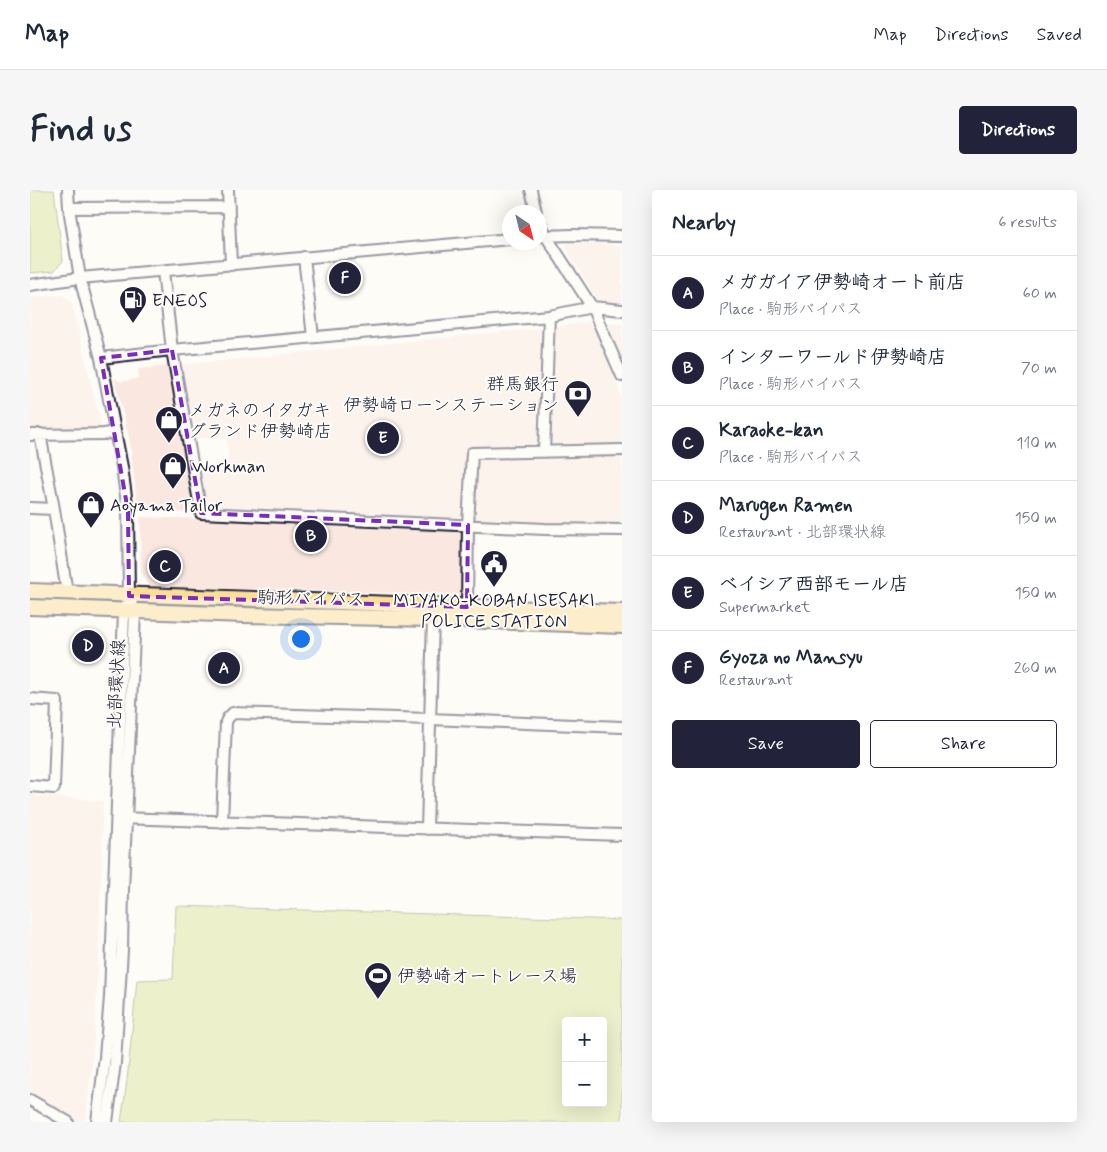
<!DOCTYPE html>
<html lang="en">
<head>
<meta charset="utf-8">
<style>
  :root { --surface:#fff; --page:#f6f6f7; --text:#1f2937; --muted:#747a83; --line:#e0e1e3; --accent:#22223b }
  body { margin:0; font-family:Mynerve,"Klee One",sans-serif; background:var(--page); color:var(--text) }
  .controls { position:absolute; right:15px; bottom:15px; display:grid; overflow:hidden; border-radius:5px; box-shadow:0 5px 20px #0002 }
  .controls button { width:45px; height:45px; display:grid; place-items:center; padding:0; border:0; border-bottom:1px solid var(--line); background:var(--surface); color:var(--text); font:25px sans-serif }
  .compass { position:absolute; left:472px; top:15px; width:45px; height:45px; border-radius:50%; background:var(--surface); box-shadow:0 5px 20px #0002; rotate:145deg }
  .you { position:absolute; left:270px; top:448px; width:18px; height:18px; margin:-12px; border:4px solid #fff; border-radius:50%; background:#1a73e8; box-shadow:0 0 0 8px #1a73e833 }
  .badge { display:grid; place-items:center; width:32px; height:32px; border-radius:50%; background:var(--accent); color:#fff; font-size:16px; font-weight:700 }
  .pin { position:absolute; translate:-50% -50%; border:2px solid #fff; box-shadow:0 1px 5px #0006 }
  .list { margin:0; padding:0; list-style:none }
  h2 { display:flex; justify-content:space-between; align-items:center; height:65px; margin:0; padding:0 20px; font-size:21px }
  h2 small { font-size:16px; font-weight:400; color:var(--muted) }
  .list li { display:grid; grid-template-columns:32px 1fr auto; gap:15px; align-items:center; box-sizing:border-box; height:75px; padding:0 20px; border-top:1px solid var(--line) }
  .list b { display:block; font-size:19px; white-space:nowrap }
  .list p { margin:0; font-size:16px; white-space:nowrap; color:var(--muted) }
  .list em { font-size:16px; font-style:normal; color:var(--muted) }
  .actions { display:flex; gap:10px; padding:15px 20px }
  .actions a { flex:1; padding:11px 0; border:1px solid var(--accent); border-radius:5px; text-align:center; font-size:18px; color:var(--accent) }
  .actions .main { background:var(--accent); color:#fff }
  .map { position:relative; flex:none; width:592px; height:932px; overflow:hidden; border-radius:5px }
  header { display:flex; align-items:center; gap:30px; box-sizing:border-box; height:70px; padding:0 25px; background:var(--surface); border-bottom:1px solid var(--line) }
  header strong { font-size:24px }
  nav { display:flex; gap:28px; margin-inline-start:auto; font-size:18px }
  .intro { display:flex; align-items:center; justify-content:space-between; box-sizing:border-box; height:120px; padding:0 30px }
  h1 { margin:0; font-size:35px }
  .button { padding:12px 22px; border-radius:5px; background:var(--accent); color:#fff; font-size:18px; font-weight:700 }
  main { display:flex; gap:30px; padding:0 30px }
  aside { flex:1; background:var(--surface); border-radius:5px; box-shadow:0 5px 20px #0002 }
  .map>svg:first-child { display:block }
</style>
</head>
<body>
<header>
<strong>Map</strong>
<nav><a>Map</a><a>Directions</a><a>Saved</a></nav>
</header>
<div class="intro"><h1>Find us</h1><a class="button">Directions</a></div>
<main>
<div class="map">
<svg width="592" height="932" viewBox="0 0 592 932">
  <rect width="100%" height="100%" fill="#fdfcf7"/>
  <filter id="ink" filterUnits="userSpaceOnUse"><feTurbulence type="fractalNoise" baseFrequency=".02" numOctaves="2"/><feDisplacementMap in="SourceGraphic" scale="10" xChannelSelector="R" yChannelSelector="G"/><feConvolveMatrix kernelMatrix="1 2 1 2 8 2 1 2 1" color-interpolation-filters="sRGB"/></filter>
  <g filter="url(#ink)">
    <path fill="#fae8e0" d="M537 54H568L592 56V116L571 115 535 57Z
      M33 105 42 114 72 240 0 241V108Z
      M560 132 571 153 592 209V257L521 258 518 255 523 137Z
      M577 133 592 134V167L582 144Z
      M514 138 510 255 506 258 437 260 435 329 179 321 176 317 170 282 194 281 199 277 197 249 164 248 150 175Z
      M140 176 167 323 108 321 99 247 84 188 91 192 109 188 108 179Z
      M450 266H592V337L447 332 443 328 446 271Z
      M110 327 431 337 434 339 431 405 120 396 111 384Z
      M0 605 73 611 68 783 63 863 56 928 48 932 0 905Z"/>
    <path fill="#d8e396" stroke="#7d8268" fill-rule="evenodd" d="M0 0H24L33 71 24 81 0 83Z
      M146 716 592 730V932H91L97 891 107 790 143 789ZM536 831H573V913H536Z"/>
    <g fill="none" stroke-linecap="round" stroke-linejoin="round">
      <defs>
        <path id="minor" d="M38 0 39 18 50 88 71 168 92 277 98 321 99 406 105 422 93 700 92 760 85 873 77 932
          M198 0 201 75
          M501 0 506 22
          M39 18 199 17
          M510 32 516 46 562 117 592 186
          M510 46 543 45 592 46
          M274 67 283 147
          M133 81 142 160 171 323 515 339 592 340
          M0 95 50 88 480 49
          M71 168 142 160 519 126 562 117 592 120
          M0 245 74 244 85 242
          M514 262 519 126
          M0 318 24 319 10 244
          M24 319 37 403
          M437 417 438 335 442 263 592 260
          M0 509 27 511 24 598 0 596
          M90 628 592 645
          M192 632 196 532 198 528 203 523 400 529 592 537
          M397 639 403 429
          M0 910 38 932
          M67 932 75 867 80 807 94 421 96 416"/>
        <path id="major" d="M0 401 592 422
          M0 417 214 425 403 429 592 436"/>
      </defs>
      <use href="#minor" stroke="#22223b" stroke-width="14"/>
      <use href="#major" stroke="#22223b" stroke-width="18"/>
      <use href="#minor" stroke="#fdfcf7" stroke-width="10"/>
      <use href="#major" stroke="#fdde96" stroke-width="14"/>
    </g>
  </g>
  <path d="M0 0H592V932H0ZM142 160 171 323 438 335 437 417 99 406 98 321 71 168Z" fill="#fdfcf7" fill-opacity=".55" fill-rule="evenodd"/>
  <path fill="none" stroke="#7b2cbf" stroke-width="4" stroke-dasharray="10 6" stroke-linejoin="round" d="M142 160 171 323 438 335 437 417 99 406 98 321 71 168Z"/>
  <defs>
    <symbol id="fuel-pin" viewBox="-11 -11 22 30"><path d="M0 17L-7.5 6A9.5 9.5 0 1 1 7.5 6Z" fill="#22223b" stroke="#fdfcf7"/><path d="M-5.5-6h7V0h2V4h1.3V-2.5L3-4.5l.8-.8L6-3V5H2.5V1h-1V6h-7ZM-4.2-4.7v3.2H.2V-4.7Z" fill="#fff"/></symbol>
    <symbol id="bank-pin" viewBox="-11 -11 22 30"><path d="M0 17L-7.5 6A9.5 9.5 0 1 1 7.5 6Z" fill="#22223b" stroke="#fdfcf7"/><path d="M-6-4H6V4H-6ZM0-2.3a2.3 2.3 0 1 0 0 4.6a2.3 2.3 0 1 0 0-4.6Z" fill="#fff"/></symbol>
    <symbol id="shop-pin" viewBox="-11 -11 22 30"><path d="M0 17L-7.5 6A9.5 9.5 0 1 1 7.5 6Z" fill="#22223b" stroke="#fdfcf7"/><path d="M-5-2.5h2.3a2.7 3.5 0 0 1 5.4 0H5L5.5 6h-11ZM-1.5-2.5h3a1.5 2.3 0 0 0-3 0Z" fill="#fff"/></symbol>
    <symbol id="civic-pin" viewBox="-11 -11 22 30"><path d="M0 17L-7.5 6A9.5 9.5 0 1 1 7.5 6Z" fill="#22223b" stroke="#fdfcf7"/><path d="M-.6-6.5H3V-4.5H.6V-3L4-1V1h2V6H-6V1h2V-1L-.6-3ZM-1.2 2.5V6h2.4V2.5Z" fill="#fff"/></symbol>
    <symbol id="stadium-pin" viewBox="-11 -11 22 30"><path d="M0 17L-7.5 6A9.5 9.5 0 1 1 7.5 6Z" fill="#22223b" stroke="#fdfcf7"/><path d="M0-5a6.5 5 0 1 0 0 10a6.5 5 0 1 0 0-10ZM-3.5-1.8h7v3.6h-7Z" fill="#fff"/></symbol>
  </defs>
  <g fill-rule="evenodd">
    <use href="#fuel-pin" x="87" y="94" width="32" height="43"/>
    <use href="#bank-pin" x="532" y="188" width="32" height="43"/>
    <use href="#shop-pin" x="123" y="214" width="32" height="43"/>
    <use href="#shop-pin" x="127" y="260" width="32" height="43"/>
    <use href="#shop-pin" x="45" y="299" width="32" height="43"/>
    <use href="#civic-pin" x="448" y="358" width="32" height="43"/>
    <use href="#stadium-pin" x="332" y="770" width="32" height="43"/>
  </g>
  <g text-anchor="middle" stroke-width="4" stroke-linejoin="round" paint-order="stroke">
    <g font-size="18" fill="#22223b" stroke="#fdfcf7" text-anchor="start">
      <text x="122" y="116">ENEOS</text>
      <text x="529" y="200" text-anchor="end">群馬銀行<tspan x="529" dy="21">伊勢崎ローンステーション</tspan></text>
      <text x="158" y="226">メガネのイタガキ<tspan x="158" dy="21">グランド伊勢崎店</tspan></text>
      <text x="162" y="282">Workman</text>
      <text x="80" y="321">Aoyama Tailor</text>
      <text x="464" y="416" text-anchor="middle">MIYAKO-KOBAN ISESAKI<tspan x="464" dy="21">POLICE STATION</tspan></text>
      <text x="367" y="792">伊勢崎オートレース場</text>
    </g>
    <g font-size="18" fill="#22223b" stroke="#fdfcf7">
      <text transform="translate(281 408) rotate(1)" y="6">駒形バイパス</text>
      <text transform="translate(86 494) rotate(-87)" y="6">北部環状線</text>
    </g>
  </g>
</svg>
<div class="controls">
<button>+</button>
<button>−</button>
</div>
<svg class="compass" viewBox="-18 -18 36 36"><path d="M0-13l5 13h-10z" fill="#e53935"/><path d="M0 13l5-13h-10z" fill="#747a83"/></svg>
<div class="you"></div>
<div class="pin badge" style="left:194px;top:478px">A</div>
<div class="pin badge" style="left:281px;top:346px">B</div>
<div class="pin badge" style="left:135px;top:376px">C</div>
<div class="pin badge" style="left:58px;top:456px">D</div>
<div class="pin badge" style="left:353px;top:248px">E</div>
<div class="pin badge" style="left:315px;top:88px">F</div>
</div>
<aside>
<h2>Nearby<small>6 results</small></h2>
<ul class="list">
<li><span class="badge">A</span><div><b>メガガイア伊勢崎オート前店</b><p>Place · 駒形バイパス</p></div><em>60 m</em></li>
<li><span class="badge">B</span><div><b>インターワールド伊勢崎店</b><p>Place · 駒形バイパス</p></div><em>70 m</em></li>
<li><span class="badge">C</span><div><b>Karaoke-kan</b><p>Place · 駒形バイパス</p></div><em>110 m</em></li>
<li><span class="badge">D</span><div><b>Marugen Ramen</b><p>Restaurant · 北部環状線</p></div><em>150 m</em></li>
<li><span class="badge">E</span><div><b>ベイシア西部モール店</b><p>Supermarket</p></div><em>150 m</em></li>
<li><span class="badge">F</span><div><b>Gyoza no Mansyu</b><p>Restaurant</p></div><em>260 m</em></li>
</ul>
<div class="actions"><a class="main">Save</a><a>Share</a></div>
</aside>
</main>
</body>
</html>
